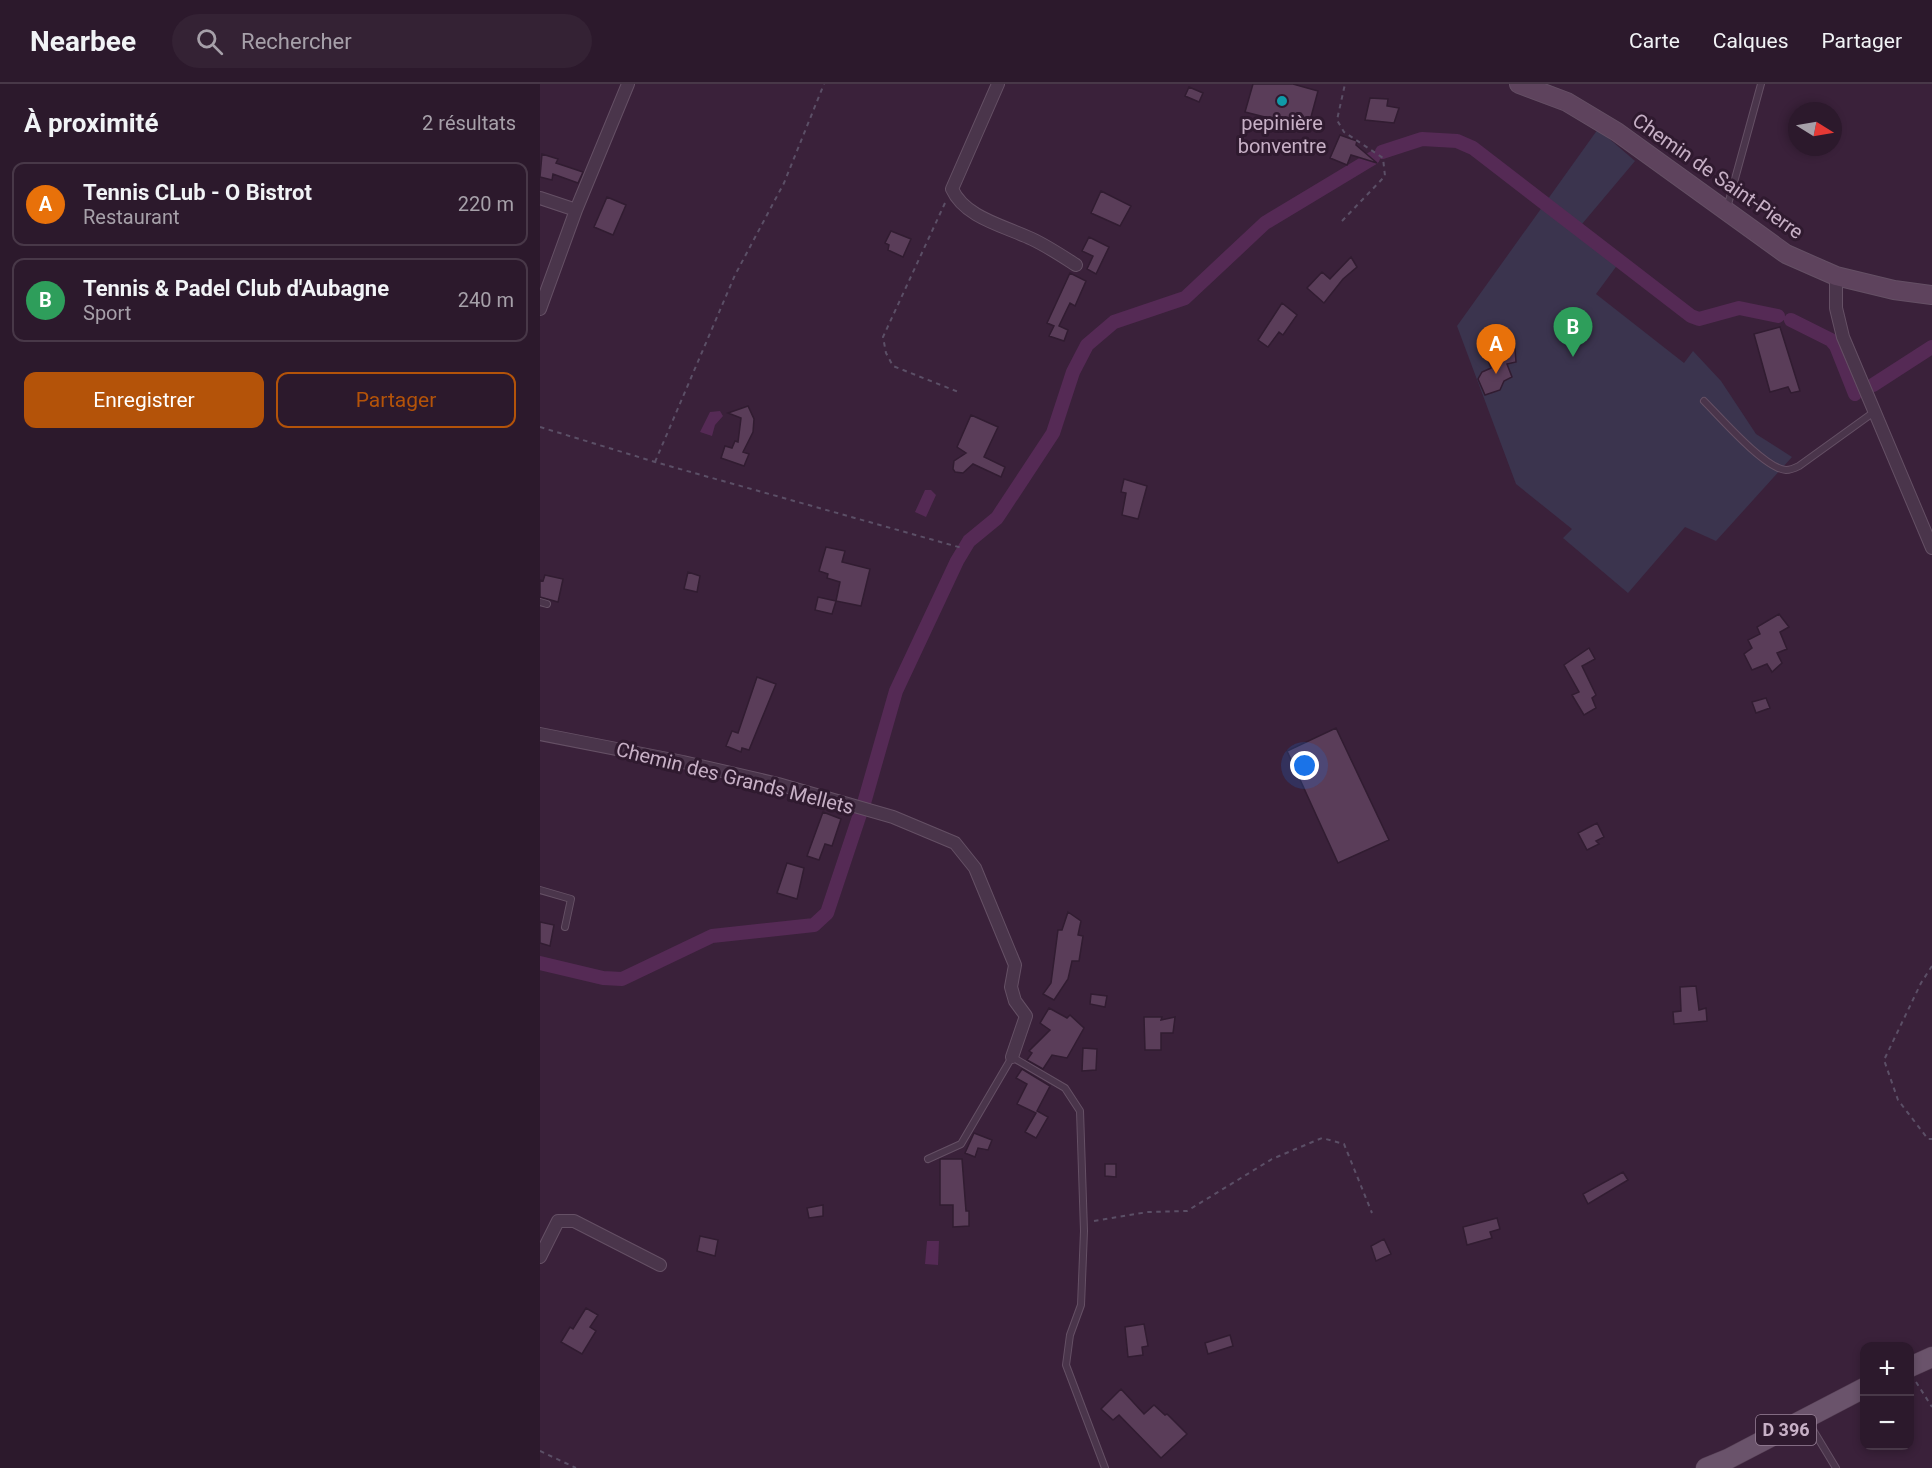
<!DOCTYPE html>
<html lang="fr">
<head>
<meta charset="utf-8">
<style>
  :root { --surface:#2c192c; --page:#342234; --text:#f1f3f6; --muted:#a6a0a9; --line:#483848; --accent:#b45309 }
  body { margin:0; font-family:Roboto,sans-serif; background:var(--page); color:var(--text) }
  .controls { position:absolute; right:18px; bottom:18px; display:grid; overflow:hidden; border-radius:12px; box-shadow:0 3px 9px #0003 }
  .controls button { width:54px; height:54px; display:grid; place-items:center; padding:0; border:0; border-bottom:2px solid var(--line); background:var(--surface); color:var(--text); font:30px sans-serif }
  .compass { position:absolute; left:1248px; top:18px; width:54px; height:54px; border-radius:50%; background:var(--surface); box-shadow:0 3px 9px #0003; rotate:101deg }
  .you { position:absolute; left:765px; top:682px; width:21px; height:21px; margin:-15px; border:4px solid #fff; border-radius:50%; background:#1a73e8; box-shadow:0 0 0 9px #1a73e833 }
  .badge { display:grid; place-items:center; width:39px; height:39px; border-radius:50%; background:var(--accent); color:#fff; font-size:20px; font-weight:700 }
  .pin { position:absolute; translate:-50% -50px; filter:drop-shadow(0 2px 3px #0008) }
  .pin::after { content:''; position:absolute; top:32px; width:21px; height:18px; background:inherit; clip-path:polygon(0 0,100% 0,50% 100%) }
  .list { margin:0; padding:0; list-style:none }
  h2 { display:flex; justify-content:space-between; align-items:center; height:78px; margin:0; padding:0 24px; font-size:26px }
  h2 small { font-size:20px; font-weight:400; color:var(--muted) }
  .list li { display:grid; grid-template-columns:39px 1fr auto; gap:18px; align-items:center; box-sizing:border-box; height:84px; margin:0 12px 12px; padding:0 12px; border:2px solid var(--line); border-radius:12px }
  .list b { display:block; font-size:22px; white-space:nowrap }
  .list p { margin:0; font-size:20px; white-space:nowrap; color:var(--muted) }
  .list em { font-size:20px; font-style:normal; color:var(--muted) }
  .actions { display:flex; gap:12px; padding:18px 24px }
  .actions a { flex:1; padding:14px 0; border:2px solid var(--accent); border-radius:12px; text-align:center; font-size:21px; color:var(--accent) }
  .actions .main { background:var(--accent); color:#fff }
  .icon { flex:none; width:33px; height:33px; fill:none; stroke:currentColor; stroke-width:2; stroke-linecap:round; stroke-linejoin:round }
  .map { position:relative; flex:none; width:1392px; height:1384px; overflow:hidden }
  header { display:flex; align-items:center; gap:36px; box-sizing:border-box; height:84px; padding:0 30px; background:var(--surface); border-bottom:2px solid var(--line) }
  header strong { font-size:28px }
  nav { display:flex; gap:33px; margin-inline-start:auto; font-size:21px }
  .search { width:420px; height:54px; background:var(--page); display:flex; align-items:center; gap:15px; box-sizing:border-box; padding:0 21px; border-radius:33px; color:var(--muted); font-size:22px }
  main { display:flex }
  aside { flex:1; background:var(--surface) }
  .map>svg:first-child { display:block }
</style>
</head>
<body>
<header>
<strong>Nearbee</strong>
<div class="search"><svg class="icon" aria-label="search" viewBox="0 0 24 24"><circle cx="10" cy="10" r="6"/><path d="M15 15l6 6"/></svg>Rechercher</div>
<nav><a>Carte</a><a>Calques</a><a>Partager</a></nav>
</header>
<main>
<aside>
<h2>À proximité<small>2 résultats</small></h2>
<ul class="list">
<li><span class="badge" style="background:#e8710a">A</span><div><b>Tennis CLub - O Bistrot</b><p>Restaurant</p></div><em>220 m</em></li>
<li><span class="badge" style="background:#2e9e5b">B</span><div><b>Tennis &amp; Padel Club d'Aubagne</b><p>Sport</p></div><em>240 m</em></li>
</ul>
<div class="actions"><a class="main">Enregistrer</a><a>Partager</a></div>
</aside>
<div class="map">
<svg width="1392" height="1384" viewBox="0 0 1392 1384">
  <rect width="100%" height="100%" fill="#3a213a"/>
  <path fill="#3b344e" d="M1058 45 1095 77 1042 140 1081 176 1056 210 1144 279 1153 267 1181 297 1216 350 1252 373 1176 457 1145 443 1088 509 1023 454 1032 445 976 400 917 242Z"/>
  <path fill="#552a55" d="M180 327 183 332 175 341 172 352 160 348 170 328Z
    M385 406H391L396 411 386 433 375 428Z
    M387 1157H399L398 1181 385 1180Z"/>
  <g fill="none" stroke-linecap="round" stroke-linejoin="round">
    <path stroke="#552a55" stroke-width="14" d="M842 68 882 55 917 57 933 64 1151 232 1159 235 1199 224 1238 232
      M1251 236 1291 256 1296 262 1315 310
      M1333 301 1392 263
      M324 719 356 607 417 477 429 457 457 434 513 349 533 288 547 261 574 238 645 214 725 139 833 74
      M0 879 63 894 82 895 172 852 274 841 287 829 321 727"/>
  </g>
  <path fill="#5a3d59" stroke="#311c31" stroke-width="1.5" d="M713 0H753L778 7 768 44 705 28Z
    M649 3 663 9 659 18 645 12Z
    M830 14 848 15 847 22 859 24 854 39 825 36Z
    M800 51 817 57 816 61 837 79 811 71 807 81 790 74Z
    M2 70 18 75 16 79 43 88 38 99 13 90 12 96 0 93Z
    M561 107 591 122 580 142 551 129Z
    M67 113 86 121 73 151 54 143Z
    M351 147 371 155 363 173 348 166 349 161 345 159Z
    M549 153 569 163 556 190 547 185 553 172 542 167Z
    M811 173 817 183 803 195 784 219 767 204 782 188 790 195Z
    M530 189 546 197 535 222 530 219 519 242 528 246 524 257 509 252 514 242 507 239Z
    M742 219 757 231 743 251 739 248 728 263 718 256Z
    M1240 243 1260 307 1251 309 1248 303 1230 308 1214 250Z
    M975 265 976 278 967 280 972 293 964 297 960 306 945 311 938 295 942 288 951 284 949 279 963 274V267Z
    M208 322 214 335 213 348 203 368 209 370 204 382 181 374 185 362 192 364 195 357 198 358 201 334 188 329Z
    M431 331 458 343 444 373 465 383 461 393 433 380 423 389 415 388 413 385 414 377 426 369 417 363Z
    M584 395 607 402 598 435 582 431 586 409 581 408Z
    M286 463 305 467 302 478 330 485 321 522 296 517 300 498 287 494 288 490 279 487Z
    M148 488 160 492 157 508 144 505Z
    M5 491 23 495 18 518 0 513V496L3 497Z
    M278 513 296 517 292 530 275 526Z
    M1239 530 1249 543 1240 548 1247 565 1237 569 1242 579 1232 588 1227 580 1212 586 1204 570 1212 564 1208 556 1220 550 1217 543Z
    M1049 564 1055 575 1042 582 1056 611 1052 614 1056 624 1044 631 1032 611 1039 608 1024 581Z
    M217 593 236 600 209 666 202 664 201 668 186 662 192 647 198 649Z
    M1226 614 1230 624 1216 629 1212 618Z
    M796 644 849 756 798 779 747 667Z
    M283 728 301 735 292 762 285 760 279 776 267 772Z
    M1057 739 1064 753 1056 757 1059 760 1047 766 1038 749Z
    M247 779 264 784 257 815 237 809Z
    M528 828 541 837 538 851 543 852 539 877H532L528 895 514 916 503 910 511 899 518 846H522Z
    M0 838 14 841 10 862 0 859Z
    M1156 902 1159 926 1166 924 1167 937 1134 940 1133 928 1141 927 1140 903Z
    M551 910 567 912 565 923 550 920Z
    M509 924 527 934 530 931 544 944 527 974 512 971 503 985 487 976 492 969 489 967 510 946 500 939Z
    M604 933H622L621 936 635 933 633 949H621V966H605Z
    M543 964 557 965 556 986 542 987Z
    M482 985 510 1002 497 1027 508 1033 496 1054 485 1048 496 1029 477 1020 487 1000 476 994Z
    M434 1049 452 1056 448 1066 438 1064 435 1073 425 1069Z
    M400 1075H422L426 1127H429V1142L413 1143V1121H400Z
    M565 1080H576V1093L565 1092Z
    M1083 1088 1088 1096 1048 1120 1043 1110Z
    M283 1121V1132L269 1134 267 1124Z
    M957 1134 960 1145 950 1148 952 1154 927 1161 923 1143Z
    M160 1152 178 1156 175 1172 157 1167Z
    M844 1155 851 1170 836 1177 831 1162Z
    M46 1224 58 1231 50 1243 56 1247 42 1270 21 1258 30 1243 33 1245Z
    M604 1240 608 1262 602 1263 603 1271 588 1273 585 1243Z
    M690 1251 693 1262 668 1270 665 1259Z
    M581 1305 604 1330 614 1321 625 1331 627 1330 647 1350 621 1374 579 1331 573 1336 561 1325Z"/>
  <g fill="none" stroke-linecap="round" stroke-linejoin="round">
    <defs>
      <path id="lane" d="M1187 124 1221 0
        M1164 317C1180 333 1225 385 1246 386 1250 386 1255 384 1259 382L1334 328
        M0 518 7 520
        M0 806 31 815 25 843
        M388 1075 421 1060 472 973 525 1004 540 1027 544 1147 541 1221 530 1251 526 1281 565 1384
        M1267 1336 1296 1384"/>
      <path id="street" d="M458 0 412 105C425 134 465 142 492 155 507 162 522 172 536 181
        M0 114 36 126
        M1296 192V224L1303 253 1392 464
        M0 225 36 126 88 0
        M0 650 143 678 238 700 353 733 415 759 435 784 475 881 471 903 475 917 486 932 472 973
        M0 1173 18 1137H34L120 1181"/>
      <path id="secondary" d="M979 0 1027 18 1077 48 1246 170 1296 192 1354 206 1392 211"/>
      <path id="primary" d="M1370 1283 1392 1273
        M1166 1384 1188 1375 1324 1304"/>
    </defs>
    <use href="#lane" stroke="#655065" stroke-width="8"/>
    <use href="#street" stroke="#655065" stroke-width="14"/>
    <use href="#secondary" stroke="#655065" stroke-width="20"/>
    <use href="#primary" stroke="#543e53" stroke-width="21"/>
    <path stroke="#5b4f66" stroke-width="2" stroke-dasharray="4.5 4.5" stroke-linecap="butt" d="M405 119 343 253 346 269 353 282 421 309
      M802 137 845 92 843 74 804 48 797 36 805 0
      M0 343 115 378 422 464
      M115 378 195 191 244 99 284 0
      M1392 882 1381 899 1344 976 1358 1016 1388 1055H1392
      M554 1137 608 1128 647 1127 732 1075 782 1054 804 1060 832 1129
      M1376 1298 1392 1323
      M0 1367 36 1384"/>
    <use href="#lane" stroke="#4a354b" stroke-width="6"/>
    <use href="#street" stroke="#4a354b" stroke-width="12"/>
    <use href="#secondary" stroke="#5e435d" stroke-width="18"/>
    <use href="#primary" stroke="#6a536b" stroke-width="20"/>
  </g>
  <circle fill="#0f9aa8" stroke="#2f1a2f" stroke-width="2" cx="742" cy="17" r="6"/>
  <g text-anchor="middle" stroke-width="6" stroke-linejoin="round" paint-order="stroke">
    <rect fill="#2f1a2f" stroke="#998399" stroke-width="1.5" x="1216" y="1331" width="60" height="30" rx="4.5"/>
    <g font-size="18" font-weight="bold" fill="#c7b0c6">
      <text x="1246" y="1352">D 396</text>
    </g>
    <g font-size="20" fill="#c7b0c6" stroke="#2f1a2f">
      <text x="742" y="46">pepinière<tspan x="742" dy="23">bonventre</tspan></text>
    </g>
    <g font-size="20" fill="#c7b0c6" stroke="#2f1a2f">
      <text transform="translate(1178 92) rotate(35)" y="7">Chemin de Saint-Pierre</text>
      <text transform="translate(195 694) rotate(14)" y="7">Chemin des Grands Mellets</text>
    </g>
  </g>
</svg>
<div class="controls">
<button>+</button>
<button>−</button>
</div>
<svg class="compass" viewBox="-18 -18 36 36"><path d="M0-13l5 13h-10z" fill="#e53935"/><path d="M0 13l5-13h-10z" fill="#a6a0a9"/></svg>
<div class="you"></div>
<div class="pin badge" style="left:956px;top:290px;background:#e8710a">A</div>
<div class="pin badge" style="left:1033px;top:273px;background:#2e9e5b">B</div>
</div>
</main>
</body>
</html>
